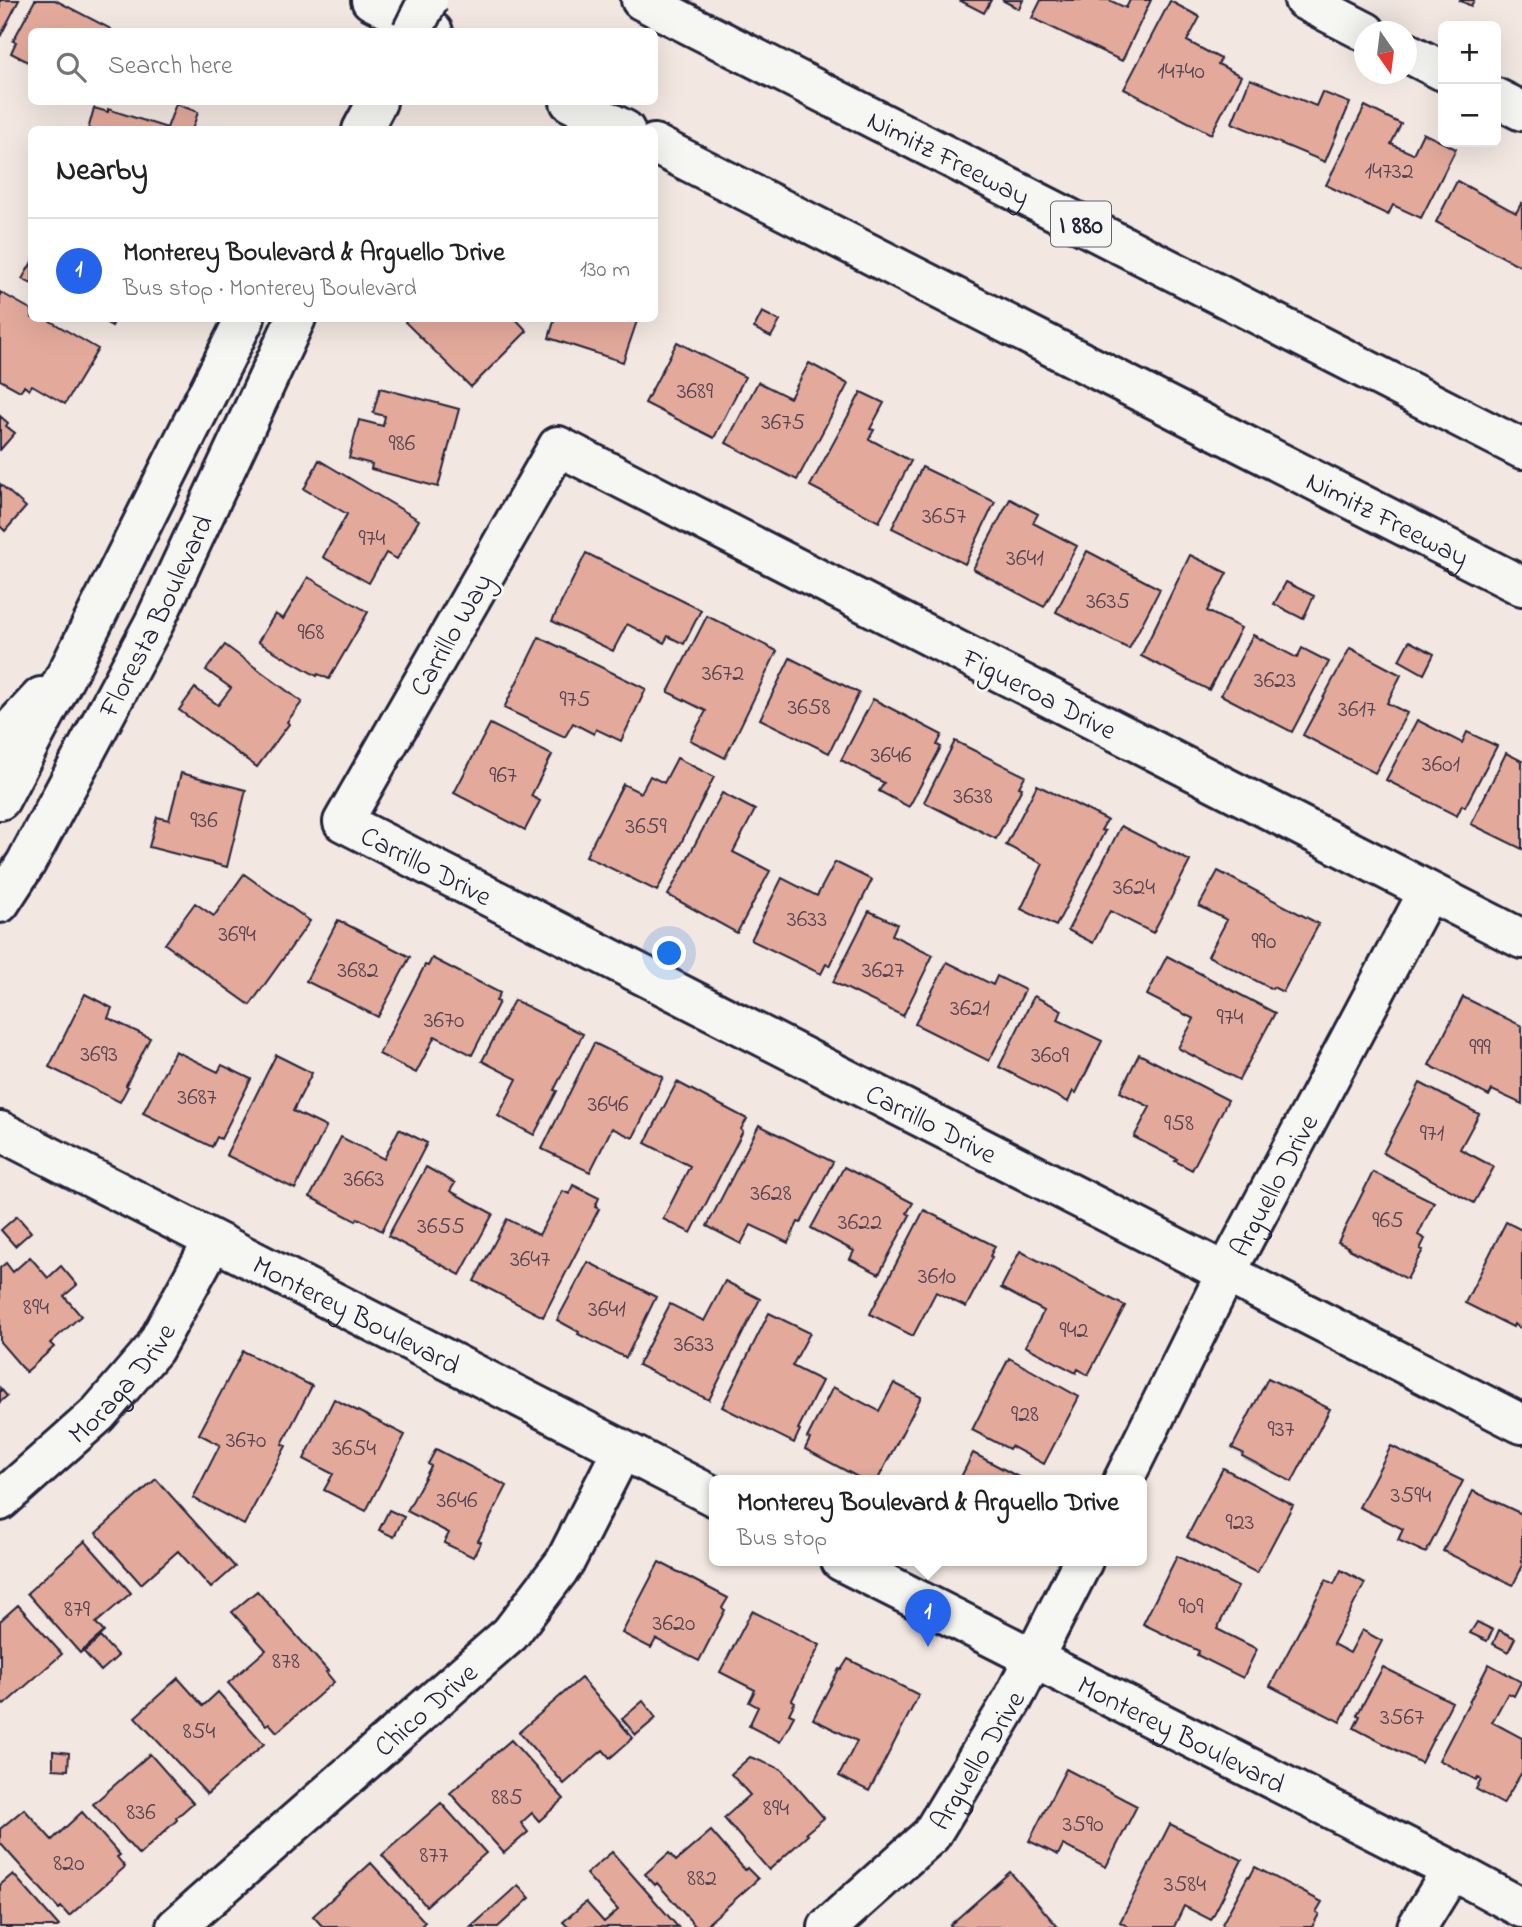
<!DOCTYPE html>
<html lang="en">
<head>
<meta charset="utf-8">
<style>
  :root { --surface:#fff; --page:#f2f2f2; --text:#222; --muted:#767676; --line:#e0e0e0; --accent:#2563eb }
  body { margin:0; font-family:"Indie Flower",sans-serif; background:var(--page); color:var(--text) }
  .controls { position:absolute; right:21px; top:21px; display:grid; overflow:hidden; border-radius:10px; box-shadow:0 7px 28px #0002 }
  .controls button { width:63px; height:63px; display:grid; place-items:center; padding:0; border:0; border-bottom:2px solid var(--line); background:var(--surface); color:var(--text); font:35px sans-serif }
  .compass { position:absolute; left:1354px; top:21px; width:63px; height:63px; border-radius:50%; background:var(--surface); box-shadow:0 7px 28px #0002; rotate:166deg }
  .you { position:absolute; left:670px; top:954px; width:24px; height:24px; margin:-18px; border:5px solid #fff; border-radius:50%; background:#1a73e8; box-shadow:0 0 0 10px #1a73e833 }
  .badge { display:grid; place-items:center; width:46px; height:46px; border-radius:50%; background:var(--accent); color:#fff; font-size:23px; font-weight:700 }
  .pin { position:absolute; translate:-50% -58px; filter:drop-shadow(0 2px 4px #0008) }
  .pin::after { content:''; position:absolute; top:37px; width:24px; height:21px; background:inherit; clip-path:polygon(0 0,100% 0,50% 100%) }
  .popup { position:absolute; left:709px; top:1475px; width:438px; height:91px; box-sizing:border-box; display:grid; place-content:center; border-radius:10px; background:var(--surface); filter:drop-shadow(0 2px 5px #0005); font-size:23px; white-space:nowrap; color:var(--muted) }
  .popup b { font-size:26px; color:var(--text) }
  .popup::after { content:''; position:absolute; left:50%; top:100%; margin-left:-14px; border:14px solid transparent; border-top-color:var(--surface) }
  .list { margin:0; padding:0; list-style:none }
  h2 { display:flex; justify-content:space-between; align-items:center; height:91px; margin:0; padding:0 28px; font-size:30px }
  h2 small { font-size:23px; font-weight:400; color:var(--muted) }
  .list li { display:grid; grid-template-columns:46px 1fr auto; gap:21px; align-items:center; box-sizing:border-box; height:105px; padding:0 28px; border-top:2px solid var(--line) }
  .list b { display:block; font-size:26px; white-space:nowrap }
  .list p { margin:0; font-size:23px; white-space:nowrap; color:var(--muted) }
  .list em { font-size:23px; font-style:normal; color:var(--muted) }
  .icon { flex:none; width:38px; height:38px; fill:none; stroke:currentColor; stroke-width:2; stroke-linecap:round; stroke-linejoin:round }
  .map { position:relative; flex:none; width:1522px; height:1927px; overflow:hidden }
  .search { position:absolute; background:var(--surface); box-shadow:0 7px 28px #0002; left:28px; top:28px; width:630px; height:77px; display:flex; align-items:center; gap:18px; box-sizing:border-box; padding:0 24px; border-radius:10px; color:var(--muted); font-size:26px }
  .panel { position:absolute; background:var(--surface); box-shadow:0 7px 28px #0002; left:28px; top:126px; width:630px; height:196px; border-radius:10px }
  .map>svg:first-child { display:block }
</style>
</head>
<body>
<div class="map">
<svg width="1522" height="1927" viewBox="0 0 1522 1927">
  <rect width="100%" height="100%" fill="#f2e7e1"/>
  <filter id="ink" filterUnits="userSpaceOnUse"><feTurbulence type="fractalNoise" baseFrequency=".0143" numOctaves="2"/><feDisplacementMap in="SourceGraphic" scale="14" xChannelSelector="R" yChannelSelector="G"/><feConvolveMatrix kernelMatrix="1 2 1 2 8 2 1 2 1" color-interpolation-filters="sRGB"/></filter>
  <g filter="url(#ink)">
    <path fill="#e3aa9c" stroke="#22223b" stroke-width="2" d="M0 0H19L0 37Z
      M35 0H55L111 29 109 32H32V64L11 53 16 42 13 41Z
      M959 0H991L984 13Z
      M1002 0H1023L1019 9Z
      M1041 0H1109L1126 8 1130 0H1151L1122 61 1032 18Z
      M1459 0H1474L1471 6Z
      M1170 1 1200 17 1187 41 1221 59 1218 64 1241 76 1211 134 1124 89Z
      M1250 79 1316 106 1322 92 1350 103 1325 162 1232 123Z
      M176 104 198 112 192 130H88L94 108 108 112V109L167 128Z
      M1365 106 1401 124 1391 144 1413 154 1423 133 1456 149 1421 218 1393 205 1388 215 1326 185Z
      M1457 181 1516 213 1522 202V267L1436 222Z
      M32 262V284L22 279Z
      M0 292 32 310V318H45L98 349 65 404 32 385 29 390 24 386 20 391 0 380Z
      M762 312 780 321 771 337 754 328Z
      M98 318H116L112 326Z
      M408 318H515L527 331 471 387 405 322Z
      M555 318H638L623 362 549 338Z
      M677 342 745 377 714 438 645 403Z
      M809 363 848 384 797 480 726 443 758 382 790 398Z
      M380 388 459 409 438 487 371 469 372 464 349 458 359 420 383 426 385 416 373 413Z
      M861 392 884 403 870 429 874 430 869 439 911 461 879 522 810 486Z
      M0 416 8 423 6 426 15 433 0 450Z
      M319 460 419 520 397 559 386 553 369 583 323 557 347 514 304 489Z
      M922 467 995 502 965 564 892 528Z
      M0 484 26 507 5 531 0 526Z
      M1010 499 1038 514 1033 523 1077 546 1044 607 973 569Z
      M1087 551 1160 589 1129 649 1056 612Z
      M586 553 701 610 684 644 668 636 664 643 627 624 613 651 552 621Z
      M1190 555 1227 573 1207 611 1241 628 1209 690 1141 656Z
      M308 577 368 612 329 679 318 674 317 676 258 642 275 614 283 619Z
      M1286 582 1314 596 1303 619 1274 604Z
      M707 616 777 651 725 758 690 740 706 711 668 692Z
      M1253 635 1297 658 1302 648 1329 662 1292 732 1221 695Z
      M539 637 646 689 621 741 596 729 594 734 573 723 565 737 504 708Z
      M1409 641 1434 654 1424 674 1399 660Z
      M225 645 302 702 287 722 289 724 257 767 179 710 195 688 218 705 231 688 206 670Z
      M1350 648 1401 675 1387 703 1407 713 1375 773 1303 735Z
      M790 658 859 693 829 753 760 719Z
      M873 699 942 735 937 745 941 747 909 807 879 791 884 783 841 760Z
      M1417 720 1462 743 1467 732 1497 746 1465 807 1462 805 1457 816 1386 780Z
      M490 724 552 755 531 796 540 801 525 830 454 793Z
      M955 741 1025 776 1019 787 1022 788 996 839 924 802Z
      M1506 753 1522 761V849L1471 824Z
      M677 758 714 777 657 891 586 856 623 784 641 793 650 776 664 783Z
      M181 773 246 790 227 867 149 847 157 817 169 820Z
      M1037 785 1107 820 1101 830 1105 831 1056 926 1021 909 1043 864 1006 845Z
      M722 793 755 810 733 852 770 871 737 933 668 895Z
      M1121 826 1190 861 1153 933 1110 911 1093 943 1068 930Z
      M835 862 872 880 829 966 826 964 821 974 751 940 782 878 817 896Z
      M1218 871 1319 924 1283 992 1273 987 1272 989 1208 956 1227 920 1199 906Z
      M244 874 310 921 250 1005 165 944 195 903 214 916Z
      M869 911 897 924 892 935 933 955 903 1016 833 982Z
      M338 920 410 957 378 1017 306 981Z
      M1167 956 1275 1013 1239 1080 1178 1048 1194 1019 1147 995Z
      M432 958 500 993 496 1001 499 1002 472 1055 435 1036 416 1073 379 1054 425 965 428 966Z
      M947 962 993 985 997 976 1025 990 989 1061 915 1024Z
      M85 994 112 1008 108 1018 150 1038 126 1085 128 1087 120 1102 49 1067Z
      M1034 996 1062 1010 1058 1020 1102 1041 1076 1093 1073 1091 1068 1102 999 1067Z
      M1463 997 1522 1026V1104L1492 1090 1489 1096 1429 1065Z
      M514 1000 583 1034 554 1090 557 1091 534 1135 498 1116 517 1079 482 1061Z
      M594 1043 663 1077 633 1138 612 1128 590 1172 542 1149Z
      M175 1051 218 1072 222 1065 251 1079 221 1139 217 1137 212 1147 143 1113Z
      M1139 1054 1228 1100 1192 1170 1175 1161 1177 1159 1134 1137 1150 1107 1120 1092Z
      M276 1055 312 1073 293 1111 326 1127 295 1189 226 1155Z
      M677 1082 747 1119 741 1129 743 1131 691 1233 663 1219 690 1166 645 1143Z
      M1420 1083 1479 1114 1460 1149 1494 1167 1474 1203 1383 1153Z
      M759 1125 833 1162 801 1223 798 1222 788 1243 751 1225 741 1244 707 1226Z
      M399 1129 427 1143 382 1231 358 1218 356 1221 310 1197 341 1137 384 1159Z
      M426 1167 455 1183 450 1191 493 1214 460 1275 388 1236Z
      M844 1167 913 1203 907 1213 910 1215 879 1274 850 1259 854 1251 811 1228Z
      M1373 1172 1434 1202 1418 1235 1425 1239 1420 1249 1423 1250 1407 1279 1347 1248 1348 1247 1338 1242Z
      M573 1185 599 1198 595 1207 599 1209 543 1317 474 1281 507 1219 539 1235 563 1191 569 1194Z
      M924 1210 995 1246 990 1256 992 1257 966 1307 936 1292 913 1336 870 1314Z
      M17 1216 31 1232 15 1246 1 1230Z
      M1506 1222 1522 1230V1329L1514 1324 1513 1327 1465 1303Z
      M1020 1251 1125 1306 1088 1375 1078 1369 1076 1373 1025 1346 1044 1311 1001 1288Z
      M30 1257 48 1278 61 1266 77 1285 64 1296 81 1316 50 1343 54 1347 26 1372 0 1342V1268L6 1263 13 1272Z
      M588 1262 656 1297 626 1358 578 1334 579 1332 557 1320Z
      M725 1281 760 1299 709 1400 638 1365 670 1304 704 1321Z
      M769 1313 810 1333 792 1366 822 1381 798 1429 800 1430 794 1443 722 1407Z
      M243 1351 312 1386 282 1444 286 1446 244 1525 193 1498 220 1445 199 1434Z
      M1009 1358 1079 1397 1044 1464 1011 1446 1009 1449 972 1430Z
      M1268 1378 1330 1409 1292 1482 1242 1456 1243 1453 1232 1448Z
      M894 1383 921 1397 877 1481H865L805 1449 810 1439 807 1438 833 1387 879 1411Z
      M0 1388 7 1396 0 1402Z
      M334 1399 405 1435 366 1511 324 1490 333 1474 304 1459Z
      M1391 1446 1463 1481 1426 1553 1398 1540 1403 1529 1359 1507Z
      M436 1449 507 1486 478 1541 481 1542 473 1557 444 1543 449 1533 407 1511 431 1466 428 1464Z
      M973 1453 1026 1481H959Z
      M1223 1468 1293 1505 1257 1573 1187 1537Z
      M156 1479 235 1567 211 1588 178 1551 141 1584 96 1533Z
      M1473 1491 1522 1514V1567L1513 1585 1443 1551Z
      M389 1510 404 1517 394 1537 379 1530Z
      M85 1541 131 1593 96 1623 104 1632 80 1653 27 1593Z
      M1177 1556 1238 1587 1217 1629 1257 1649 1243 1678 1197 1655 1199 1651 1143 1624Z
      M659 1562 728 1598 722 1608 725 1610 699 1661 656 1639 651 1648 622 1633Z
      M1341 1570 1365 1583 1333 1644 1350 1653 1362 1630 1382 1641 1340 1722 1270 1686 1326 1580 1334 1584Z
      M257 1591 328 1671 326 1672 334 1682 277 1732 269 1723 266 1725 228 1683 266 1650 232 1612Z
      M18 1605 62 1654 4 1705 0 1701V1621Z
      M752 1611 820 1645 792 1700 795 1702 789 1714 794 1716 780 1742 749 1726 758 1707 749 1702 755 1690 720 1672Z
      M1477 1622 1493 1630 1487 1641 1470 1633Z
      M1499 1630 1515 1638 1508 1652 1493 1644Z
      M100 1637 118 1656 101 1671 84 1652Z
      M848 1659 919 1695 869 1791 839 1776 857 1741 813 1719 839 1669 841 1670Z
      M1489 1664 1521 1682 1514 1696 1508 1693 1492 1722 1522 1738V1772L1503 1804 1476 1789 1481 1779 1478 1777 1476 1780 1439 1760Z
      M1383 1667 1452 1702 1421 1763 1354 1728 1360 1716 1357 1715Z
      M178 1678 203 1706 218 1692 264 1744 207 1794 135 1717Z
      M581 1678 633 1738 610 1758 603 1750 564 1784 519 1732Z
      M643 1701 656 1718 636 1735 622 1719Z
      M511 1740 564 1799 539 1821 532 1813 521 1823 528 1832 504 1853 450 1793Z
      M53 1751 69 1753 68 1770 53 1769Z
      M150 1754 193 1803 176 1818 177 1820 139 1855 93 1804Z
      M750 1757 781 1769 824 1818 806 1833 808 1835 769 1870 724 1818 750 1795 731 1774Z
      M1066 1769 1137 1806 1106 1867 1063 1845 1058 1855 1029 1841Z
      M441 1803 486 1853 426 1906 382 1855Z
      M24 1809 52 1840 82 1812 120 1855 117 1857 125 1867 69 1916 61 1907 59 1909 0 1843V1829Z
      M1170 1824 1242 1860 1211 1920 1184 1906 1174 1927H1129L1120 1922Z
      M711 1831 745 1870 747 1868 758 1879 704 1927H696L657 1883 655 1885 645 1874 669 1853 676 1861Z
      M612 1852 678 1927H568L563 1922 586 1902 604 1922 618 1910 586 1874Z
      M371 1863 425 1922 420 1927H323L313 1916Z
      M1255 1867 1322 1902 1316 1912 1319 1914 1312 1927H1225L1222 1924 1248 1876 1250 1877Z
      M1010 1872 1058 1927H952L950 1925Z
      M13 1874 59 1926 57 1927H0V1885Z
      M518 1885 530 1898 498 1927H471Z"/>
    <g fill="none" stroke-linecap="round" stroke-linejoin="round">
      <defs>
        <g id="minor">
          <path d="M1304 0 1366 32"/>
          <path d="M1406 52 1443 71"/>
          <path d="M1496 98 1522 111"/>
          <path d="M362 130 377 102"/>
          <path d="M0 741 41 697"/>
          <path d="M0 800 73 662 245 318"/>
          <path id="s1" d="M0 903 26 863 154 623 296 318"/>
          <path id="s2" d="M1522 939 558 446 343 822 1522 1424"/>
          <path id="s3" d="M0 1131 715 1497"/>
          <path id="s4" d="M1123 1481 1226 1273 1428 892"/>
          <path id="s5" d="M0 1501 98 1414 154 1349 213 1241"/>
          <path id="s6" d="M841 1561 1452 1870 1522 1908"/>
          <path id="s7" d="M176 1927 510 1634 565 1562 622 1450"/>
          <path id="s8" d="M828 1927 931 1835 1013 1699 1083 1561"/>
          <path d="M1417 1927 1452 1870"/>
        </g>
        <g id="highway">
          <path d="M371 0 433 32"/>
          <path id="s9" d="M641 0 1522 449"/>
          <path d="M570 102 625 130"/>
          <path id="s10" d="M654 144 1522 586"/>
        </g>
      </defs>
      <use href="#minor" stroke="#22223b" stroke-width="44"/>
      <use href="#highway" stroke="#22223b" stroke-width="44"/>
      <use href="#minor" stroke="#f6f6f2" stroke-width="38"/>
      <use href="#highway" stroke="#f6f6f2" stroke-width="38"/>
      <defs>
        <path id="minor-bridge" d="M412 32 428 0"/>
      </defs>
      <use href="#minor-bridge" stroke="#22223b" stroke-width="44" stroke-linecap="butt"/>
      <use href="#minor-bridge" stroke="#f6f6f2" stroke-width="38"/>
    </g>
  </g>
  <g text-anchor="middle" stroke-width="6" stroke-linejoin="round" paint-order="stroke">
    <g font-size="24" fill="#524453">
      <text x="1181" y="78">14740</text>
      <text x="1389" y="178">14732</text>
      <text x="695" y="398">3689</text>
      <text x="783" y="429">3675</text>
      <text x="402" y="450">986</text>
      <text x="944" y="523">3657</text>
      <text x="372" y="545">974</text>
      <text x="1025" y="565">3641</text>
      <text x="1108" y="608">3635</text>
      <text x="311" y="639">968</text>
      <text x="723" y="680">3672</text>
      <text x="1275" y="687">3623</text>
      <text x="575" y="706">975</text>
      <text x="809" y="714">3658</text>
      <text x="1357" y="716">3617</text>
      <text x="891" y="762">3646</text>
      <text x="1441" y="771">3601</text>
      <text x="503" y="782">967</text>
      <text x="973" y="803">3638</text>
      <text x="204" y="827">936</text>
      <text x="646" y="833">3659</text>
      <text x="1134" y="894">3624</text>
      <text x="807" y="926">3633</text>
      <text x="237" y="941">3694</text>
      <text x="1264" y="948">990</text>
      <text x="358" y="977">3682</text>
      <text x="883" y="977">3627</text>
      <text x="970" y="1015">3621</text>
      <text x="1230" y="1024">974</text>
      <text x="444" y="1027">3670</text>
      <text x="1480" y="1054">999</text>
      <text x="99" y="1061">3693</text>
      <text x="1050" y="1062">3609</text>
      <text x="197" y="1104">3687</text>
      <text x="608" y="1111">3646</text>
      <text x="1179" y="1130">958</text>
      <text x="1432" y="1140">971</text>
      <text x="364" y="1186">3663</text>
      <text x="771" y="1200">3628</text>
      <text x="1388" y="1227">965</text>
      <text x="860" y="1229">3622</text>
      <text x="441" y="1233">3655</text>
      <text x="530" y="1266">3647</text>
      <text x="937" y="1283">3610</text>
      <text x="36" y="1314">894</text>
      <text x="607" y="1316">3641</text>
      <text x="1074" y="1337">942</text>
      <text x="694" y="1351">3633</text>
      <text x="1025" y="1421">928</text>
      <text x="1281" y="1436">937</text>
      <text x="246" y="1447">3670</text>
      <text x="354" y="1455">3654</text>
      <text x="1411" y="1502">3594</text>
      <text x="457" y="1507">3646</text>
      <text x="1240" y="1529">923</text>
      <text x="1191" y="1613">909</text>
      <text x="77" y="1616">879</text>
      <text x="674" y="1630">3620</text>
      <text x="286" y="1668">878</text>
      <text x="1402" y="1724">3567</text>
      <text x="199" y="1738">854</text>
      <text x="507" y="1804">885</text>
      <text x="776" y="1815">894</text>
      <text x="141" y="1819">836</text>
      <text x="1083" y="1831">3590</text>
      <text x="434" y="1862">877</text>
      <text x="69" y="1870">820</text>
      <text x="702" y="1885">882</text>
      <text x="1185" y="1891">3584</text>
    </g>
    <rect fill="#f6f6f2" stroke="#626272" stroke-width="2" x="1051" y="201.5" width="60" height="45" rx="5"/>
    <g font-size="26" font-weight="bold" fill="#22223b">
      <text x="1081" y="233">I 880</text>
    </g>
    <g font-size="28" fill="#22223b" stroke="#f6f6f2">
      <text dy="10" stroke="none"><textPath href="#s9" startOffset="346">Nimitz Freeway</textPath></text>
      <text dy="10" stroke="none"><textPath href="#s10" startOffset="824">Nimitz Freeway</textPath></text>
      <text dy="10" stroke="none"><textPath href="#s1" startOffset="327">Floresta Boulevard</textPath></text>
      <text transform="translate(450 634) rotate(-60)" y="10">Carrillo Way</text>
      <text transform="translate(1040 693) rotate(27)" y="10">Figueroa Drive</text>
      <text dy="10" stroke="none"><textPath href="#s2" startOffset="1610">Carrillo Drive</textPath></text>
      <text dy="10" stroke="none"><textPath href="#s2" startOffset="2177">Carrillo Drive</textPath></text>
      <text dy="10" stroke="none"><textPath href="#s4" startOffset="332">Arguello Drive</textPath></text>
      <text dy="10" stroke="none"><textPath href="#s3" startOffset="401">Monterey Boulevard</textPath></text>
      <text dy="10" stroke="none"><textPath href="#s5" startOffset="170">Moraga Drive</textPath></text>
      <text dy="10" stroke="none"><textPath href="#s7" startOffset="331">Chico Drive</textPath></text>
      <text dy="10" stroke="none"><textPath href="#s6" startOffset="382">Monterey Boulevard</textPath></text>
      <text dy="10" stroke="none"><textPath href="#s8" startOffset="226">Arguello Drive</textPath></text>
    </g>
  </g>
</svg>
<div class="controls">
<button>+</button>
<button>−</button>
</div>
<svg class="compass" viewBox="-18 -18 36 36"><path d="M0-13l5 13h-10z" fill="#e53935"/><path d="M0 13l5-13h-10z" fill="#767676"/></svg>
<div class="you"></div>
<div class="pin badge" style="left:928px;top:1647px">1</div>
<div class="popup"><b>Monterey Boulevard &amp; Arguello Drive</b>Bus stop</div>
<div class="search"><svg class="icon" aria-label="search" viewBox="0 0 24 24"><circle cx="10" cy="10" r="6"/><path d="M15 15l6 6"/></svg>Search here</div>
<section class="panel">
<h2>Nearby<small></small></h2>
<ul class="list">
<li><span class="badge">1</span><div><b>Monterey Boulevard &amp; Arguello Drive</b><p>Bus stop · Monterey Boulevard</p></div><em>130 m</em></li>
</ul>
</section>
</div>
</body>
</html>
